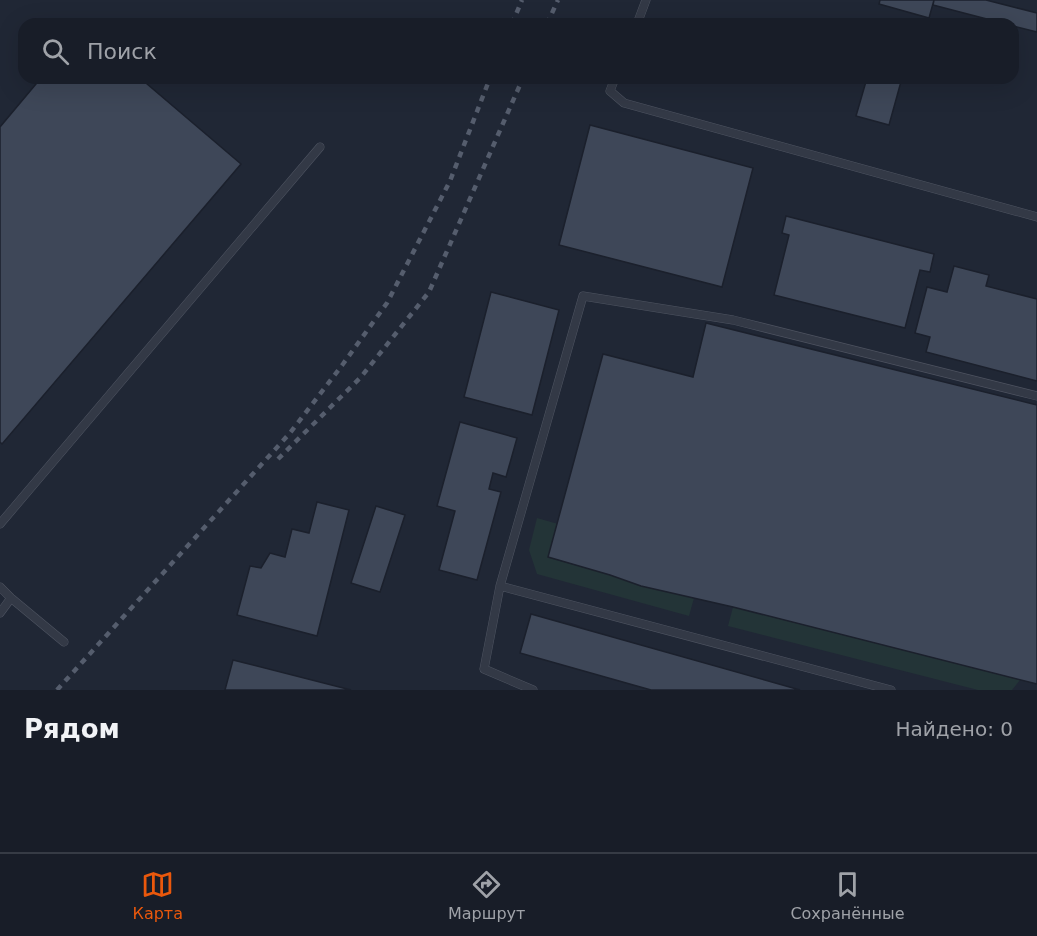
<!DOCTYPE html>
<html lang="ru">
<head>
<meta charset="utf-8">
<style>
  :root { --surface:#181d28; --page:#212630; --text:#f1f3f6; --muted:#9fa2a8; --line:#363b45; --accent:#ea580c }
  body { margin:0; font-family:"DejaVu Sans",sans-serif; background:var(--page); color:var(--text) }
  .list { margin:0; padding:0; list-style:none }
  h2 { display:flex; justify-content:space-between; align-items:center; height:78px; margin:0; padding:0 24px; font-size:26px }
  h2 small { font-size:20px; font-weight:400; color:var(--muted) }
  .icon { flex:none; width:33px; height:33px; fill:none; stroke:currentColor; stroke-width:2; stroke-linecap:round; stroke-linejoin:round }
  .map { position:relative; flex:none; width:1037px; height:690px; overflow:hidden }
  .search { position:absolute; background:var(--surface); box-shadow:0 6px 24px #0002; left:18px; right:18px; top:18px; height:66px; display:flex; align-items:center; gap:15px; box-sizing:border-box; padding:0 21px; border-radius:18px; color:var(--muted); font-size:22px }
  .sheet { height:162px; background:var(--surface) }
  nav { display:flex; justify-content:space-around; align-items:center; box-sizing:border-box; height:84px; border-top:2px solid var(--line); background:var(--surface); font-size:16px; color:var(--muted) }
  nav a { display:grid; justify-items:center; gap:3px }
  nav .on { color:var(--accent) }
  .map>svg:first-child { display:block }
</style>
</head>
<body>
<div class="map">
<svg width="1037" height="690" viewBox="0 0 1037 690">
  <rect width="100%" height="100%" fill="#202735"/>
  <path fill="#233437" d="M537 518 558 524 549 558 694 598 689 616 537 574 529 550Z
    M733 607 1020 680 1012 690H978L728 626Z"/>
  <path fill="#3e4758" stroke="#1b202c" stroke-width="1.5" d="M880 0H934L929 18 879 4Z
    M934 0H986L1037 13V32L1013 26V24H1006L933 5Z
    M41 78H140L241 164 2 444 0 442V127Z
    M867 78H902L889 125 856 116Z
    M590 125 753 168 722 287 559 245Z
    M786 216 934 254 930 272 920 270 905 328 774 295 789 235 782 233Z
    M954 266 989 275 986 286 1037 299V381L926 352 930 337 915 333 927 287 947 292Z
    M491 292 559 310 532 415 464 397Z
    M706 323 1037 405V684L733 607 641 586 610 575 548 557 603 354 693 377Z
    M460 422 517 438 506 477 493 473 489 489 501 492 477 580 439 570 455 511 437 506Z
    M317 502 349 510 317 636 237 615 250 566 261 568 270 553 285 557 292 529 309 533Z
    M376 506 405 515 380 592 351 583Z
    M531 614 800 690H651L520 653Z
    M233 660 351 690H225Z"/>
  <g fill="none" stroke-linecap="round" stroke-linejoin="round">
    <defs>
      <path id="service" d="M637 24 646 0
        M615 78 610 91 624 103 1037 217
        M0 524 320 147
        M500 586 891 690
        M0 587 11 598 64 642
        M0 613 11 598
        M533 690 484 669 500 586 583 296 733 320 1037 396"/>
    </defs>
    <use href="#service" stroke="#4e5461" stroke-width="9"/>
    <use href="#service" stroke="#333946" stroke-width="8"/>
    <path stroke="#555d6d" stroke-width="4.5" stroke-dasharray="6 6" stroke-linecap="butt" d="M512 24 522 0
      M547 24 558 0
      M278 459 361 377 429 292 523 78
      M57 690 290 433 343 364 387 303 450 181 490 78"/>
  </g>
</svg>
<div class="search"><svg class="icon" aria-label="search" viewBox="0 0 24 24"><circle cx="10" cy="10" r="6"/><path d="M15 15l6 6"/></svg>Поиск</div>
</div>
<section class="sheet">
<h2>Рядом<small>Найдено: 0</small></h2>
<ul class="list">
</ul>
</section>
<nav>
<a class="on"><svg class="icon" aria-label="map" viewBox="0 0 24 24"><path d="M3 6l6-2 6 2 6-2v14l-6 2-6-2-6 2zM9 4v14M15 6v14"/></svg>Карта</a>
<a><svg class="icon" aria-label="directions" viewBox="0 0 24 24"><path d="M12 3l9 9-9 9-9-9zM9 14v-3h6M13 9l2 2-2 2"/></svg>Маршрут</a>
<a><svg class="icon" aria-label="saved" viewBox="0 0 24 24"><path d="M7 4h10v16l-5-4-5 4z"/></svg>Сохранённые</a>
</nav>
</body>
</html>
